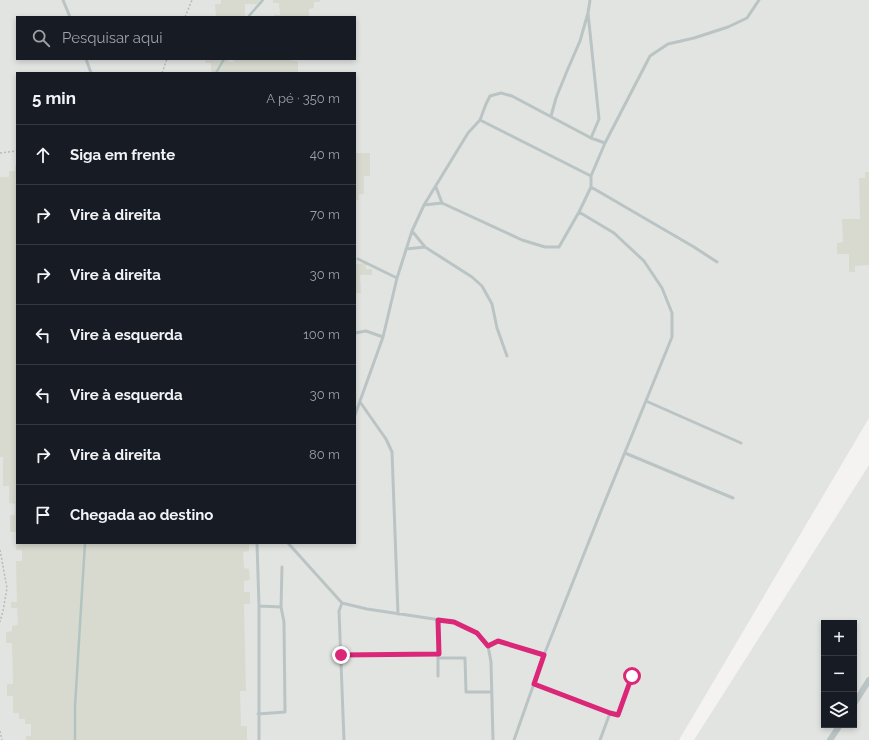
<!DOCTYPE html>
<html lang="pt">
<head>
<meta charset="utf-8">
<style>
  :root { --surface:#171b24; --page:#242831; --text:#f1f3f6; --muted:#9ea1a6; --line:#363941 }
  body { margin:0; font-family:Raleway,sans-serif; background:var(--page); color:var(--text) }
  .controls { position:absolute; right:12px; bottom:12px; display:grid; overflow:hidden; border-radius:0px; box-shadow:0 2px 6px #0003 }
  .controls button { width:36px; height:36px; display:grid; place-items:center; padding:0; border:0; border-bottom:1px solid var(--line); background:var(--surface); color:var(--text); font:20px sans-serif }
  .stop { position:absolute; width:12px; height:12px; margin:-9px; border:3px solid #db2777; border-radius:50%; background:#fff }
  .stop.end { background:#db2777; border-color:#fff; box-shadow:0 1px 4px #0008 }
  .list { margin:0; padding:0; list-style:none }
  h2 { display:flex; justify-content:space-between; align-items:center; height:52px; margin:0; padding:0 16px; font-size:17px }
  h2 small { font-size:13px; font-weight:400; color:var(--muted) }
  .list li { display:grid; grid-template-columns:26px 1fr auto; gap:12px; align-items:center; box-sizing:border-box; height:60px; padding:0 16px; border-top:1px solid var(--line) }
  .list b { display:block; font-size:15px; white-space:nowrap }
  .list em { font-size:13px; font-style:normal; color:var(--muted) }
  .icon { flex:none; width:22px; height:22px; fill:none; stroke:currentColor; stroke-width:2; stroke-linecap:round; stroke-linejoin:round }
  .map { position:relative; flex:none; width:869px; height:740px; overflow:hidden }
  .search { position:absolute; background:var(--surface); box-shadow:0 2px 6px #0003; left:16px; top:16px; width:340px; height:44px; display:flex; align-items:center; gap:10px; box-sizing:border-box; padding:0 14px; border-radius:0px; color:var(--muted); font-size:15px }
  .panel { position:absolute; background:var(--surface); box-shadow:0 2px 6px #0003; left:16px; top:72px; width:340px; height:472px; border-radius:0px }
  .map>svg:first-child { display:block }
</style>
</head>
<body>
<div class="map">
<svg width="869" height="740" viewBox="0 0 869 740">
  <rect width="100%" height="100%" fill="#f5f3f1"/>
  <path fill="#e2e4e2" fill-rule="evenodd" d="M0 0H869V418L679 740H0ZM17 17H355V59H17ZM17 73H355V543H17Z
    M869 465V740H694ZM824 623H854V725H824Z"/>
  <path fill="#d8dad0" d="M221 0H262V4H245V17H216L215 4H221Z
    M273 0H320V2H314V8L309 9V17H274V15H280L279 3H273Z
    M205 59H228V62H234V59H292V61H298V73H304H211V63H205Z
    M355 153H370V176H364V194H359V200H355Z
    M15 165H17V543H255V545H249V551L243 552 244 568 249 569 250 580 244 581V592H250V604H244L246 691H240L241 726H247V740H26V736H31V724H25V719H19V713H13V696H7V684H13L12 643H6V632L12 631V626L18 625 17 608H11V602H17L16 561H22V550H16V532H10V515H15V504L9 503V486H3V457H0V177H9V171H15Z
    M865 172H869V265L855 266V272H849V254H837V243L843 242 842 219H860L859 178H865Z
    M366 263V269H372V275H360L361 293H355V264Z"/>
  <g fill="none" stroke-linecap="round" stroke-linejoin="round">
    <path stroke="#b2c4c1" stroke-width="2.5" d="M248 17 263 0
      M216 73 224 59
      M75 740V706L85 543"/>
    <path stroke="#b5bcbc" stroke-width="1.5" stroke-dasharray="2 2" stroke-linecap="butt" d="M185 17 192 0
      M162 73 167 59
      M0 153 17 151
      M0 550 7 588 3 611 0 622
      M0 731 2 740"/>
    <path stroke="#bbc4c4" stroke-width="3" d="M63 0 70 17
      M588 13 599 119 591 138
      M86 59 91 73
      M551 116 556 98 567 71 580 41 588 13 590 0
      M605 143 650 56 668 44 694 38 728 27 747 18 759 0
      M591 187 694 247 717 262
      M442 203 522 240 545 247H559L579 212 591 187V176L480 120
      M424 205 442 203 436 187
      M425 247 472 277 482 286 492 304 497 328 507 356
      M406 249 425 247 412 231
      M358 259 397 278
      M355 333 366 331 383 337
      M646 401 741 443
      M360 402 386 439 392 452 398 614
      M355 415 383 337 397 278 412 231 424 205 468 133 480 120 486 104 490 96 501 93 512 96 591 138 605 143 591 176
      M625 453 733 498
      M257 543 259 606V740
      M288 543 342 603 367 609 454 622 477 633 488 646 491 662 493 740
      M342 603 339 611 344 740
      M259 606 281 607
      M438 620V676
      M488 646 498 641 544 655
      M341 655 439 654
      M439 658H465L466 692H492
      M534 684 610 713 618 715 632 676
      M258 714 285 712 284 622 281 607 282 567
      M514 740 544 655 601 511 672 337V313L662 288 644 261 614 233 579 212
      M600 740 610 713"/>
    <path stroke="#bbc4c4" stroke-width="6" d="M854 704 869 680
      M830 740 840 725"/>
  </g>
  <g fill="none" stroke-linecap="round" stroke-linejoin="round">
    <path stroke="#db2777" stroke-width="5" d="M341 655 439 654 438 620 454 622 477 633 488 646 498 641 544 655 534 684 610 713 618 715 632 676"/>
  </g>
</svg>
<div class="controls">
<button>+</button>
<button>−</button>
<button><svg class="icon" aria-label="layers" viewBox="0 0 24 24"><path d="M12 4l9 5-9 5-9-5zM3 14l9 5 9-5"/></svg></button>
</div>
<div class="stop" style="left:632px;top:676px"></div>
<div class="stop end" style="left:341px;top:655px"></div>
<div class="search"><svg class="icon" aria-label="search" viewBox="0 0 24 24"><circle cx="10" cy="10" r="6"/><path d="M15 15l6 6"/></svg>Pesquisar aqui</div>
<section class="panel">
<h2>5 min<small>A pé · 350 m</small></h2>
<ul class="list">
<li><svg class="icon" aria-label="ahead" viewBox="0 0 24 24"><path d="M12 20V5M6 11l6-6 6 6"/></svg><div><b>Siga em frente</b></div><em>40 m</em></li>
<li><svg class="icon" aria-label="right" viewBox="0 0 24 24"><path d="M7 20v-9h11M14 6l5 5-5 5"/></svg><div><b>Vire à direita</b></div><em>70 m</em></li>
<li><svg class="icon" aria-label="right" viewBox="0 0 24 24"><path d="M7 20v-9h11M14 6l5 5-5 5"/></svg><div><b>Vire à direita</b></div><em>30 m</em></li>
<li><svg class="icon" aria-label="left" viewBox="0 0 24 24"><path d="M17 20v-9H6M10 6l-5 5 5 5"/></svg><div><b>Vire à esquerda</b></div><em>100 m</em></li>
<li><svg class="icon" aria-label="left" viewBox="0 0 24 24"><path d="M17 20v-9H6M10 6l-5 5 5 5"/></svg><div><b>Vire à esquerda</b></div><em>30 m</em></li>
<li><svg class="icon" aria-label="right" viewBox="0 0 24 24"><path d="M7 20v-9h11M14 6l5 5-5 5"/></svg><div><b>Vire à direita</b></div><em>80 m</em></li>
<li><svg class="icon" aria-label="arrive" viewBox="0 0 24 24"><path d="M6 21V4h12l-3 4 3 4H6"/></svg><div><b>Chegada ao destino</b></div></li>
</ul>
</section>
</div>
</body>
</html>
